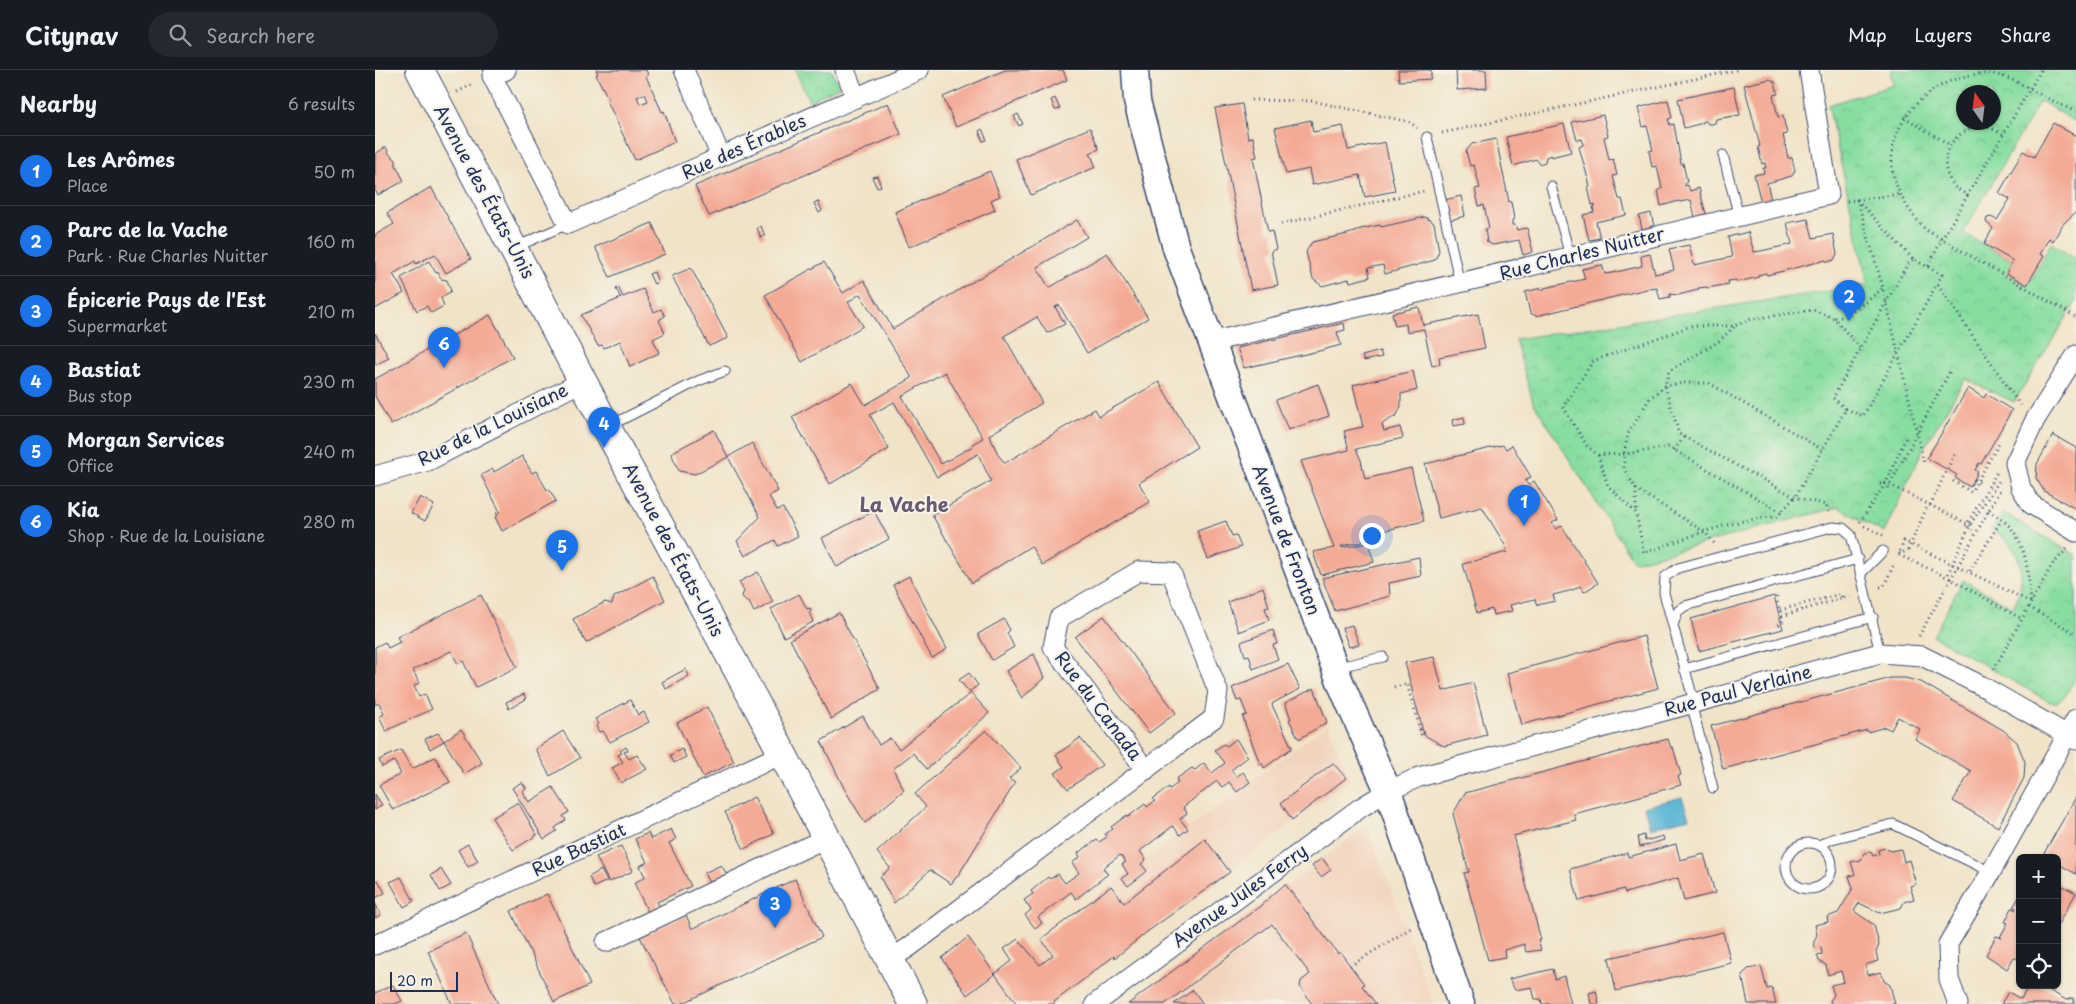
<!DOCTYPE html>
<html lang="en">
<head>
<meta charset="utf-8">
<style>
  :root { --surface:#171b24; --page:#242831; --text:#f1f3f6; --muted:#9ea1a6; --line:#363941; --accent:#1a73e8 }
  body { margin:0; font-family:"Playpen Sans",sans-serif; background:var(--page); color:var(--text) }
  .controls { position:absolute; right:15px; bottom:15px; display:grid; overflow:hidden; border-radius:8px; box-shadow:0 1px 4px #0004 }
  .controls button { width:45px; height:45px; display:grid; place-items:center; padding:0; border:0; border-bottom:1px solid var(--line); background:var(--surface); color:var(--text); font:25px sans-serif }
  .compass { position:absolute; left:1581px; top:15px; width:45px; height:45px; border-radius:50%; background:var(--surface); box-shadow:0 1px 4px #0004; rotate:346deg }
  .scale { position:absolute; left:15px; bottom:12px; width:68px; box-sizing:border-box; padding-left:5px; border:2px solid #1b2f5e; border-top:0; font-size:14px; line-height:18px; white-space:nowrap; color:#1b2f5e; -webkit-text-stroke:4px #f7f3e8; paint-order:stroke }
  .you { position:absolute; left:996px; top:465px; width:18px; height:18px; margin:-12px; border:4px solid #fff; border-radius:50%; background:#1a73e8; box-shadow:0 0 0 8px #1a73e833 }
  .badge { display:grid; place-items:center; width:32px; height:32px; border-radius:50%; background:var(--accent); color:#fff; font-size:16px; font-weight:700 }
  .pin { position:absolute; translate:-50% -41px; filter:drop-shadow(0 1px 2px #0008) }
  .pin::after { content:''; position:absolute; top:26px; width:18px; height:15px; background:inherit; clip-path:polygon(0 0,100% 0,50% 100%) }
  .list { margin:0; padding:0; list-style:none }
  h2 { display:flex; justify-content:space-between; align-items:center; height:65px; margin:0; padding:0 20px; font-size:21px }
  h2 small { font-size:16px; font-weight:400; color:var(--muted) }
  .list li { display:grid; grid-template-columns:32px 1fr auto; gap:15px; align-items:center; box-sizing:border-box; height:70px; padding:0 20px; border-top:1px solid var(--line) }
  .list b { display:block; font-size:19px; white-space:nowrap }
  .list p { margin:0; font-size:16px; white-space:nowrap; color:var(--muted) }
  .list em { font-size:16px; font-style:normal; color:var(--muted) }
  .icon { flex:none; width:28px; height:28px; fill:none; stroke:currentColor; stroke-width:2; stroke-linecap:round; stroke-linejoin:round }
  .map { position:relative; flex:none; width:1701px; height:934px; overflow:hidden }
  header { display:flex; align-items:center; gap:30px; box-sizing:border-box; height:70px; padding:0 25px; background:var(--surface); border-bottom:1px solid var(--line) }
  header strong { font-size:24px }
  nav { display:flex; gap:28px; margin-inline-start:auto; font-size:18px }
  .search { width:350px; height:45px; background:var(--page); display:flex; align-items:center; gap:12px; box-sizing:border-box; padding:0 18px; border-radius:28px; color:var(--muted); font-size:19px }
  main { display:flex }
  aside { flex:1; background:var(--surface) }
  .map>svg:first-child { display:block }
</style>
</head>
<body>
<header>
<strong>Citynav</strong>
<div class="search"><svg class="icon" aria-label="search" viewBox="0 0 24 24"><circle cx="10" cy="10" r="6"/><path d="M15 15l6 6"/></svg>Search here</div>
<nav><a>Map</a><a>Layers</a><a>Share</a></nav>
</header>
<main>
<aside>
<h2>Nearby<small>6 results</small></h2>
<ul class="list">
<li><span class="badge">1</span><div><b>Les Arômes</b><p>Place</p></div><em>50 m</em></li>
<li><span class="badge">2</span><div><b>Parc de la Vache</b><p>Park · Rue Charles Nuitter</p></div><em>160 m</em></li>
<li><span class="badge">3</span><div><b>Épicerie Pays de l'Est</b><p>Supermarket</p></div><em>210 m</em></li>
<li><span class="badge">4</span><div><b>Bastiat</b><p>Bus stop</p></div><em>230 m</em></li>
<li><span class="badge">5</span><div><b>Morgan Services</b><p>Office</p></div><em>240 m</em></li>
<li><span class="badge">6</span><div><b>Kia</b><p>Shop · Rue de la Louisiane</p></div><em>280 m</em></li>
</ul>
</aside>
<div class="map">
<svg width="1701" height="934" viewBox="0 0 1701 934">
  <defs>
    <pattern id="park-crowns" width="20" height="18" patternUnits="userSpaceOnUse" patternTransform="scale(1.25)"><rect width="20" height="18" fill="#88dea1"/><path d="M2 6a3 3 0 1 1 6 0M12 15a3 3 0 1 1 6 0" fill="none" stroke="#75bf8d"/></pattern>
  </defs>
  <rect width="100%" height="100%" fill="#f7f3e8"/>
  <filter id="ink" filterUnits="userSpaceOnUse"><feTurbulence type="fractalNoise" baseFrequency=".02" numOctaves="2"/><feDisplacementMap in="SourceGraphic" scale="10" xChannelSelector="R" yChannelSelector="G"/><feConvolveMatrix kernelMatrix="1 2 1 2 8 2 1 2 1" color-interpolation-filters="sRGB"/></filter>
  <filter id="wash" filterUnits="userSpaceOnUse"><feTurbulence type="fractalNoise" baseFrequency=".0096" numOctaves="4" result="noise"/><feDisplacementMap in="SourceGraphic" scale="20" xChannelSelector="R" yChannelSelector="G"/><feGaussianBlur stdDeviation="1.12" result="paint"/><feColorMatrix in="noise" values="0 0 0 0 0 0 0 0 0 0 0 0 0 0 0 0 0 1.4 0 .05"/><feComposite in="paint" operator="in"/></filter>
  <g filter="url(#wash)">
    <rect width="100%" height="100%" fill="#f1e3c8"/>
    <path fill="#f2d4be" d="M953 654 975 710 855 800V802L772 862 740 888 739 887 678 934H579Z
      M992 755 1058 934H753L884 837 910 814 911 816Z"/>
    <path fill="url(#park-crowns)" stroke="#528680" fill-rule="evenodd" d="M420 0H457L464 17 434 31Z
      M1515 0H1701V52L1665 31 1588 163 1638 191 1632 203 1652 215 1676 173 1701 189V232L1639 332 1590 309 1546 383 1509 463 1463 437 1259 492 1158 332 1140 269 1493 215 1453 35 1518 15ZM1588 22H1618V52H1588Z
      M1630 443 1642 451 1701 485V607L1690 626 1682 632H1675L1558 566 1588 510 1638 538C1653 506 1648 477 1616 459Z"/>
    <path fill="#54b4d3" stroke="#387298" d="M1307 727 1314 748 1275 758 1269 737Z"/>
    <g id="blocks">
      <path fill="#f4ab96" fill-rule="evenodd" d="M221 0H271L273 5 271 6 287 42 289 41 300 72 260 90 232 31 234 30 221 5 223 4ZM270 24 273 31 265 34 262 27Z
        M630 0H688L692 10 581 57 568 27Z
        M1023 0H1056V9L1024 11Z
        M1081 0H1111L1112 18 1082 20Z
        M1395 9 1400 12 1403 24 1398 25 1403 47 1408 46 1412 64 1408 65 1413 88H1417L1420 101 1417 106 1392 113 1396 130 1386 132 1379 105 1389 103 1388 98H1391L1390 93 1387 94 1383 77 1385 76 1369 15Z
        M1359 17 1365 45 1341 49 1340 53 1337 54H1333L1331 51H1328V53L1309 58 1303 29Z
        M680 28 685 39 680 40 676 30Z
        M1293 30 1297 48 1293 49 1295 55 1299 54 1306 94 1308 93 1312 112 1310 113V116L1313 115 1315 121 1324 118 1331 144 1320 147 1316 130 1305 132 1304 131 1286 136 1283 120 1287 119 1282 96 1277 97 1274 81 1278 80 1272 56 1268 57 1263 38Z
        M513 33 526 64 334 146 320 116Z
        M867 34 873 68 878 67 882 87 878 88 893 162 897 161 901 179 896 181 903 215 876 220 840 38Z
        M643 44 648 54 644 56 639 46Z
        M1228 45 1233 66 1229 67 1234 90 1238 89 1242 105 1238 106 1244 129H1247L1251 145 1221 152 1225 168 1214 170 1208 145 1219 142 1218 137H1220V134L1217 135 1213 117 1215 116 1204 77 1208 75 1207 69 1202 70 1197 52Z
        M936 50 938 62 968 56 973 80 1010 72 1020 121 990 127 985 105 937 115 934 99 911 104 900 58Z
        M1678 53 1701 66V142L1688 154 1678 171 1674 168 1665 184 1669 186 1652 215 1631 203 1638 191 1609 174 1618 158 1611 152 1612 148 1616 147 1622 150 1635 129 1624 123 1648 81 1659 87Z
        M1189 54 1196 82 1176 87V85L1171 87 1170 92 1165 94 1161 89 1138 96 1131 67Z
        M715 58 724 79 715 83 721 97 656 125 641 89Z
        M607 59 612 70 608 71 604 61Z
        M1121 69 1134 132H1136L1139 149 1137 150V155H1140L1142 160 1152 158 1158 182 1148 185 1144 170 1118 175 1112 172 1110 159 1114 158 1109 135 1104 136 1100 119 1105 118 1099 95 1095 96 1091 81 1097 74Z
        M11 77 14 84 21 90V95L29 111 3 125 0 120V84Z
        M615 101 625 126 616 130 620 140 534 177 520 142Z
        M502 106 506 116 502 118 497 107Z
        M56 117 96 189 71 203 60 184 41 194 40 191 18 204 29 223 0 239V165L19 154 12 143Z
        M1086 126 1090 146 1075 150 1070 130Z
        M443 131 447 141 444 143 439 133Z
        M1276 143 1279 156 1267 159 1264 146Z
        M1050 147 1059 153 1064 181 1060 190 1010 204 1008 195 993 198 995 207 975 212 974 209 947 216 938 209 931 182 937 172 981 162V160L1005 155 1006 157Z
        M1433 149 1438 168 1458 164 1462 184 1459 190 1452 192 1451 190 1392 205 1391 203 1383 205 1384 207 1362 212 1361 210 1353 211 1354 214 1332 218V217L1323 218V220L1303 225 1295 224V227L1285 229 1282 218 1276 219V218L1161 246 1155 243 1150 222 1166 218V221L1169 220V218L1210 209 1207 199 1227 195 1230 204 1237 203 1267 196 1266 186 1275 184 1280 204 1299 200 1294 179 1314 175 1319 195 1357 187 1353 167 1373 162 1379 182 1386 181 1417 174 1412 153Z
        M702 150 712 167 662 197 674 218 732 183 773 248 712 283 684 235 680 237 690 254 672 263 662 247 629 266 667 333 614 365 624 386 630 393 720 339 724 346 784 312 822 377 764 413 775 432 667 495 656 476 597 513 557 445 616 411 603 384 562 407 519 332 495 345 514 379 455 414 417 347 477 313 490 335 537 308 485 224 473 232 488 256 427 292 390 225 449 192 468 223 489 210 518 259ZM570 302 608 368 597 374 598 376 566 394 527 326Z
        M277 153 290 184 235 207 220 177Z
        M386 156 390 166 386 168 382 158Z
        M54 191 61 203 63 202 66 209 72 210 76 221 66 228 69 236 56 243 52 236 42 241 26 208Z
        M316 198 353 268 334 276 297 206Z
        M279 202 283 212 279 214 274 204Z
        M243 217 248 227 268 219 279 242 286 239 290 246 284 250 290 263 278 269 284 283 255 297 245 271 229 278 227 275 223 276 206 245 246 228 241 219Z
        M1044 237 1048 255 1103 244 1110 278 1064 287 1065 294 1057 296 1049 259 1032 262 1031 254 1020 256 1017 243Z
        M115 245 138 287 16 355 0 326V309Z
        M969 253 970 260 962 262 966 275 944 281 869 298 862 278Z
        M0 263 14 288 0 295Z
        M1005 281 1007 287 989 291 987 286Z
        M1038 301 1042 320 1026 324V336L1022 345 1007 354 1009 361 1025 357 1028 368 981 379 986 390 990 409 1036 398 1049 451 987 466 988 472 966 476 967 478 993 473 999 492 946 505 938 482 959 478 926 391 974 380 969 361 988 357 978 315Z
        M943 314 954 346 913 360 901 330Z
        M1593 318 1609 328 1611 324 1637 340 1606 394 1604 393 1600 400 1603 402 1595 417 1580 408 1582 405 1552 388Z
        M1089 347 1090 354 1078 356 1077 350Z
        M339 360 353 387 377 373 403 421 394 426 402 440 408 438 423 466 403 476 400 470 370 486 362 471 385 447 353 387 320 404 304 401 296 383Z
        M1678 365 1701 378V439L1669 421 1661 408 1662 394Z
        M1128 375 1131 379 1137 375 1156 407 1150 411 1153 415 1159 411 1183 450 1177 453 1181 459 1187 456 1223 513 1209 522 1205 516 1198 520 1178 525 1180 531 1162 535 1160 529 1135 535 1137 541 1118 545 1117 539 1102 543 1088 494 1132 482 1130 475 1107 437 1064 448 1050 394Z
        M147 386 157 403 161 401 172 420 174 419 181 431 127 461 120 447 123 446 121 443 125 442 106 405 118 399 119 402Z
        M45 427 59 435 50 451 36 443Z
        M499 441 514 469 462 497 447 468Z
        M851 451 857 466 861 465 866 477 833 489 822 461Z
        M1044 487 1046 506 1014 513 1015 526 960 541 947 508Z
        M383 502 398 532 379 542 374 532 370 531 367 526 369 521 364 512Z
        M278 506 290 530 211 573 198 549 230 532 237 534 239 527Z
        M534 506 572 579 557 588 518 515Z
        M888 517 894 537 890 538 894 550 864 562 853 532Z
        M424 524 432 539 435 538 436 541 434 542 438 552 409 567 396 539Z
        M106 525 142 597 101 617 88 591 83 594 76 581 38 600 44 613 39 616 44 627 50 624 57 639 11 661 4 647 9 644 4 633 0 635V577L10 572 13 578 25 572 22 567Z
        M1399 526 1408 559 1324 581 1316 549Z
        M464 543 505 619 456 649 415 569Z
        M729 546 801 643 774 663 700 567Z
        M629 549 635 560 632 563 639 577 617 590 603 564Z
        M977 555 984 574 974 577 967 558Z
        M898 560 902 574 898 575 903 589 878 599 874 585 870 586 866 572Z
        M1269 566 1283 618 1146 655 1132 603Z
        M659 584 669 608 647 628 631 601Z
        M1059 587 1068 621 1098 613 1112 665 1069 676 1049 665 1030 593Z
        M913 594 925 619 898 633 897 635 917 678 889 698 887 693 885 694 870 654 868 646 872 645 866 630 862 631 857 618Z
        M311 599 314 606 291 619 287 612Z
        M594 603 603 615 594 622 584 610Z
        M1516 608H1530L1546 612 1628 660 1642 672 1650 692 1649 708 1623 757 1578 731 1596 701 1540 669 1545 659 1523 647 1516 660 1510 657 1493 662 1492 660 1348 699 1336 656Z
        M939 618 952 652 924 669 914 650 916 649 910 633Z
        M596 623 614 643 552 699 538 683 518 699 529 720 490 753 470 720 446 671 488 646 504 675 515 668 524 679Z
        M149 624 151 629 134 639 131 632Z
        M255 630 263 645 269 642 274 652 235 672 228 661 224 662 221 656 224 654 220 649Z
        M332 637 359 692 328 707 302 653Z
        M86 659 107 693 89 704 69 671Z
        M611 660 646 698 634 709 640 713 584 804 576 814 555 800 519 833 505 807 515 798 502 782 551 737 540 724Z
        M188 661 205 688 175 706 160 679Z
        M63 663 69 671 55 679 50 669Z
        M705 668 727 695 693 719 680 703 689 697 681 685Z
        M861 669 873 687 856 700 861 707 868 702 875 712 862 722 854 712 847 717 842 711 808 737 812 743 805 749 813 759 805 765 798 756 765 781 771 790 766 794 772 801 770 803 753 816 747 808 753 804 747 794 751 792 745 785 728 798 733 804 701 829 696 822 663 847 667 853 660 858 650 845 656 840 649 830 658 824 656 821 673 807 675 809 683 804 690 813 704 803 697 793 705 787 703 783 722 770 724 772 732 767 730 764 738 759 736 757 752 745 753 747 770 734 772 737 780 731 778 729 794 717 795 719 803 713 801 709 817 698 820 700 829 693 837 703 850 693 840 680 849 674 852 676Z
        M1293 669 1296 678 1298 677 1306 705 1303 706 1306 715 1199 744 1201 750 1138 766 1166 870H1163L1166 880 1151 882 1149 874 1129 880 1130 887 1113 890 1089 803 1094 802 1078 744 1090 723Z
        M251 677 253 680 249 682 254 689 262 685 272 699 246 713 237 698 248 692 243 685 247 683 245 681Z
        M307 679 311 687 299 693 295 685Z
        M26 680 37 699 60 687 75 712 18 740 4 715 26 704 19 691 7 697 4 690Z
        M958 693 971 708 917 750 906 733Z
        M147 712 151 718 147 721 154 732 178 717 194 742 188 746 191 750 180 758 182 761 169 769 137 718Z
        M0 724 7 735 0 740Z
        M379 727 399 764 369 779 350 742Z
        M1701 727V804L1682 793V788H1673L1668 785Z
        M143 732 162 765 138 780 117 748Z
        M296 759 301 769 294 773 316 816 282 832 287 841 275 846 259 813 270 807 265 796 272 792 260 769 273 763 276 769Z
        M1269 765 1270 771 1288 766 1289 770 1265 777 1263 767Z
        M830 769 855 802 772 862 740 888 739 886 679 932V934H642L620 904 592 925 567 888 593 867 620 904 637 891 629 879 643 869 665 895 678 885 666 869 736 816 749 833Z
        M93 774 103 791 93 797 83 780Z
        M1301 774 1305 790 1329 784 1340 823 1309 831 1303 808 1250 823 1249 819 1204 831 1195 799 1252 783 1253 787Z
        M246 776 258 801 234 812 221 787Z
        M1510 778 1516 781 1526 779 1529 792 1534 790 1541 814 1535 816 1539 829 1529 832 1526 838 1505 843 1484 833 1479 841 1499 855 1504 875 1501 882 1503 891 1490 895 1493 905 1506 902 1509 911 1515 915 1520 934H1456L1455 931 1459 925 1456 915 1469 912 1466 901 1453 905 1451 895 1444 891 1442 885 1447 884 1446 877 1440 878 1439 871 1442 865 1440 855 1453 852 1452 847 1463 843 1478 818 1474 806 1480 805 1476 792 1486 790 1489 783 1496 782 1498 786 1504 784 1503 780Z
        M947 788 956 800 946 807 937 796Z
        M346 795 353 806 335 815 329 803Z
        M66 799 76 815 65 821 56 805Z
        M226 800 232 811 219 817 214 807Z
        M26 807 39 831 29 837 15 812Z
        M420 809 447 867 306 934H300L265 867 311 845 317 859Z
        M3 810 10 823 0 828V811Z
        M1682 813 1701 823 1682 856Z
        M910 814 963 884 965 882 989 914 987 916 1001 934H937L925 917 926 911 935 904 897 854 790 934H753L884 837Z
        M172 824 215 915 179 932 136 841Z
        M1645 826V890L1639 887 1632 899 1611 885 1621 866 1627 868 1625 867 1633 853 1630 852 1637 838 1640 840 1641 838 1638 837Z
        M0 833 6 845 0 848Z
        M1348 862 1356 893 1241 921 1234 888Z
        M91 863 123 934H77L53 881Z
        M1386 896 1392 919 1397 918 1401 934H1373L1367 905 1373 899Z
        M1178 899 1180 909 1189 906 1196 934H1167L1166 929H1160L1157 917 1140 920 1134 909Z
        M18 915 27 931 20 934H0V923Z
        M1654 915H1665L1691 930 1698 928 1700 934H1626L1633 922 1646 929Z
        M818 920 828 934H799Z
        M1221 921 1224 934H1216L1214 923Z"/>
    </g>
  </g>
  <g filter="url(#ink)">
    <use href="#blocks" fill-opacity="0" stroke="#3b4a6e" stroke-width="1"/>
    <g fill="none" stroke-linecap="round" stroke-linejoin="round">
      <defs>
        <path id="lane" d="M1052 67 1085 214
          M1348 85 1364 147
          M1176 116 1195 186
          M141 177 193 154
          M234 356 323 311 350 301
          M1486 503 1508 481
          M1298 555 1303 541 1310 536 1483 489
          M963 597 1008 587
          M1309 599 1498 547
          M1319 632 1289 523 1290 507 1303 498 1457 457 1468 458 1476 465 1505 583
          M1316 633 1338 718
          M1411 796a23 23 0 1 1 46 0a23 23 0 1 1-46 0Z
          M1444 775 1457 769 1518 754 1616 802"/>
        <path id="street" d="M131 0 117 6 193 154 544 0
          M309 0 346 87
          M470 0 481 28
          M836 272 1454 125 1434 0
          M1701 285 1660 350 1640 393 1646 418 1656 434 1701 462
          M0 406 53 391 208 311
          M231 872 451 768
          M0 875 407 684
          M515 889 533 878 839 648 843 621 796 502 764 501 684 548 678 577 771 700
          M720 934 985 738 1013 721 1044 707 1505 583 1547 586 1609 617 1701 670
          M1583 934 1574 909 1573 874 1616 802 1701 649"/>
        <path id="secondary" d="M760 0 762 31 801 178 966 614 1013 721 1086 934"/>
        <path id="primary" d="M45 0 232 358 393 656 538 934"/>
      </defs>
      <use href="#lane" stroke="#3b4a6e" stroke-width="11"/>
      <use href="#street" stroke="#3b4a6e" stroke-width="21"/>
      <use href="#secondary" stroke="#3b4a6e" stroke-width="29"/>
      <use href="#primary" stroke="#3b4a6e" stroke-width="30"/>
      <path stroke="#3b4a6e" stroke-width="3" stroke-dasharray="1 4" stroke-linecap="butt" d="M82 22 99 14
        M876 30 937 31 1035 52 1042 58
        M1701 42C1686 35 1671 28 1657 20 1644 13 1633 7 1618 4 1566 0 1513 44 1517 97 1520 122 1535 143 1551 160L1701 247
        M1529 47 1575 75
        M1067 63 1362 0
        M1593 126C1589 123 1584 120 1580 117 1557 90 1578 56 1611 57 1617 58 1624 62 1629 65
        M1482 129 1508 218 1549 393
        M1482 130 1538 189
        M1472 131 1525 124
        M906 154 1049 121
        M1563 215 1645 335
        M1460 248C1478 246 1494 229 1508 218
        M1359 257 1343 272 1294 301 1290 316 1304 364 1420 427 1451 435 1454 442
        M1471 339 1488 346 1567 205 1553 197
        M1299 380 1309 367
        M1223 385 1233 416 1261 443 1269 483C1310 469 1358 448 1402 447L1420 427 1471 339 1458 328 1532 195 1538 189 1553 197 1567 169 1666 0
        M1599 409 1606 414
        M1578 411 1596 422 1625 372
        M1505 414 1511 413 1595 455 1597 460
        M1513 418 1576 299
        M1261 419V442
        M1555 435 1581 381
        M1613 441C1619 445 1627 449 1632 454 1653 474 1653 506 1656 532
        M1406 442 1294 377 1249 384 1223 385 1212 376 1188 337 1218 291 1316 256H1359L1376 249 1438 240 1459 248 1485 278
        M1485 452 1511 413 1532 365
        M1489 456 1508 465
        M1591 456 1622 402
        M1339 473 1330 462 1261 419 1249 399V384L1253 364 1275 328 1290 316 1310 313H1334L1448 380
        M1525 481 1529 471 1656 532
        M1524 483 1525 484 1533 480 1552 437
        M1524 485 1576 509 1647 549
        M1595 501 1626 451
        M1573 504 1595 455 1624 411
        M1505 517 1509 516 1519 494
        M1401 527 1408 551 1401 557
        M1654 537 1701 564
        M1405 540 1466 524 1467 528
        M1407 546 1475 526
        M1544 566 1625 420
        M1619 599 1677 495 1692 479
        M1019 617 1032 614 1045 659 1048 658
        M1045 659 1047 667
        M975 896 1036 858"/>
      <use href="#lane" stroke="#fff" stroke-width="9"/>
      <use href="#street" stroke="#fff" stroke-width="19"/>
      <use href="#secondary" stroke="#fff" stroke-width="26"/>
      <use href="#primary" stroke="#fff" stroke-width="28"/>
    </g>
  </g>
  <g text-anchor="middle" stroke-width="4" stroke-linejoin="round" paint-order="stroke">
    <g font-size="18" fill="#1b2f5e" stroke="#f7f3e8">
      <text transform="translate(369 77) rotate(-24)" y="6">Rue des Érables</text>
      <text transform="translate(109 122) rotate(62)" y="6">Avenue des États-Unis</text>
      <text transform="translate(1207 184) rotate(-14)" y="6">Rue Charles Nuitter</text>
      <text transform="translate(118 355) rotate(-26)" y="6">Rue de la Louisiane</text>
      <text transform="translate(911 470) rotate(69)" y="6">Avenue de Fronton</text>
      <text transform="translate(298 480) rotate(62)" y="6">Avenue des États-Unis</text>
      <text transform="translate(1363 621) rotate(-15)" y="6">Rue Paul Verlaine</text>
      <text transform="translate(723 636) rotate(53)" y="6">Rue du Canada</text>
      <text transform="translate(204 780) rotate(-25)" y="6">Rue Bastiat</text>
      <text transform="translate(865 826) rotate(-36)" y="6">Avenue Jules Ferry</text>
    </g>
    <g font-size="20" font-weight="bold" fill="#675a72" stroke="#f7f3e8">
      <text x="529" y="442">La Vache</text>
    </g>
  </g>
</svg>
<div class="controls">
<button>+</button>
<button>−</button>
<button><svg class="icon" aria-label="locate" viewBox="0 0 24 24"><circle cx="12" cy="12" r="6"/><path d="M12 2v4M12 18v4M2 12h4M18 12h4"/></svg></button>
</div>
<svg class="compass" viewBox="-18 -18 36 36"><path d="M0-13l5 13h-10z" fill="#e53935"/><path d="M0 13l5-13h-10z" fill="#9ea1a6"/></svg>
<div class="scale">20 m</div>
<div class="you"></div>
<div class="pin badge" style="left:1149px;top:456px">1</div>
<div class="pin badge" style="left:1474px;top:251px">2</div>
<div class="pin badge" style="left:400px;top:858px">3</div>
<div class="pin badge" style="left:229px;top:378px">4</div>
<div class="pin badge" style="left:187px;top:501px">5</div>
<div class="pin badge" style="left:69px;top:298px">6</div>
</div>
</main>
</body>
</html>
